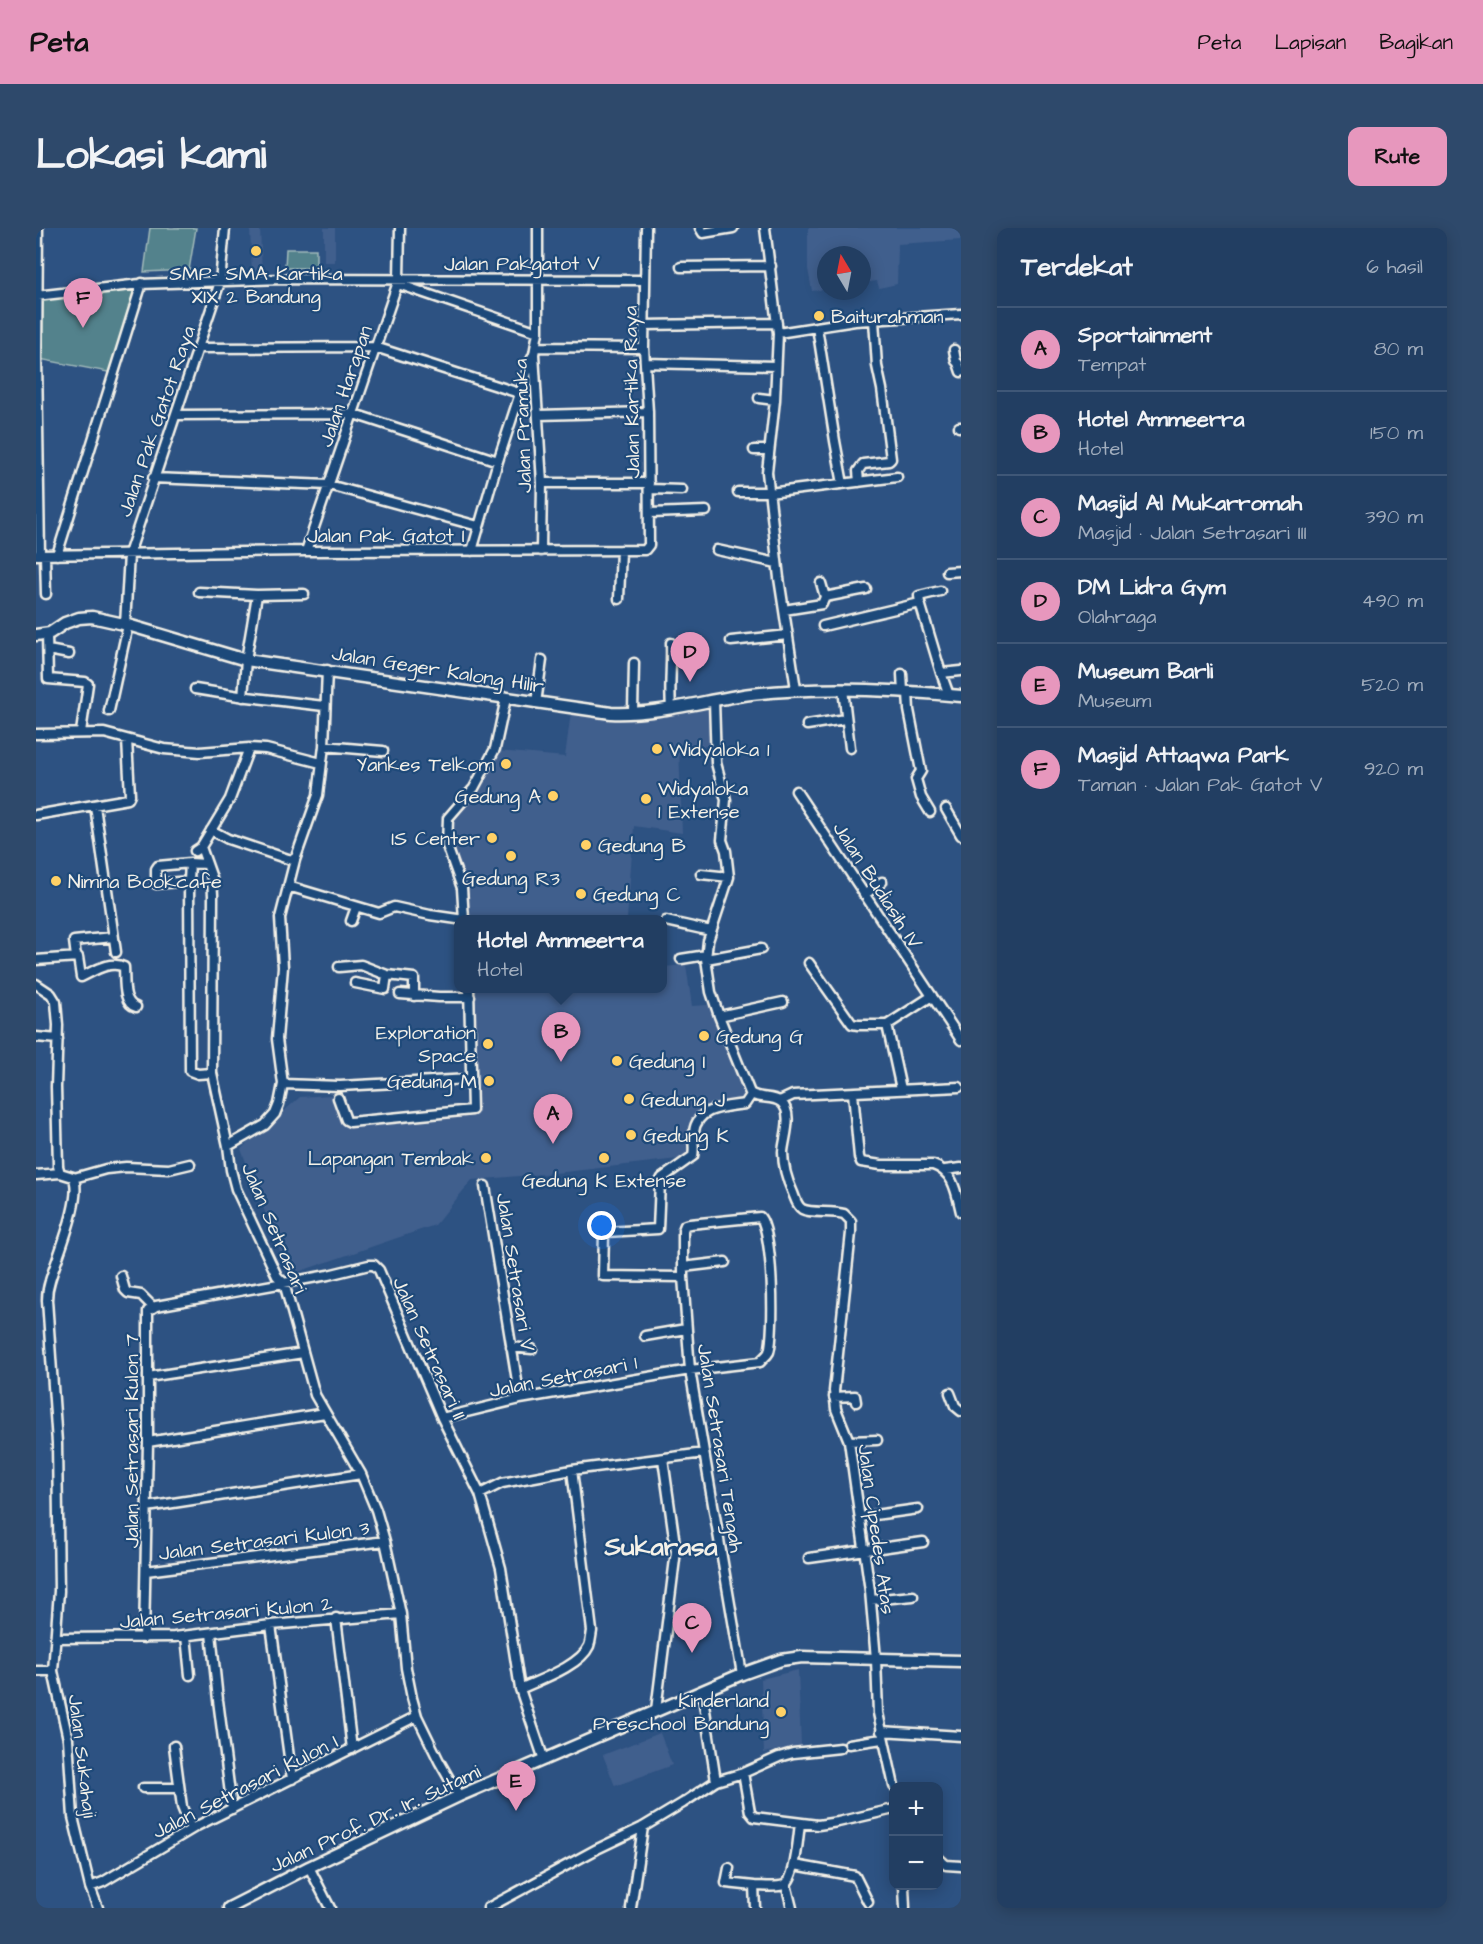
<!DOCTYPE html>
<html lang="id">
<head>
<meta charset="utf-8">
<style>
  :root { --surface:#223e62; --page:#2e496b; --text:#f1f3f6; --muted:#a2aebe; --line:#3f5777; --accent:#e797bd }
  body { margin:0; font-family:"Architects Daughter",sans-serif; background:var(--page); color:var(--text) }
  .controls { position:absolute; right:18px; bottom:18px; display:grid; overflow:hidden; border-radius:12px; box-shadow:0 3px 15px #0003 }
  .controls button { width:54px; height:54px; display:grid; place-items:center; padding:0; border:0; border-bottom:2px solid var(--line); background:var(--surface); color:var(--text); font:30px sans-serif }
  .compass { position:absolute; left:781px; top:18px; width:54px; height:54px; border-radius:50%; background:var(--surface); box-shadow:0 3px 15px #0003; rotate:350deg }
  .you { position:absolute; left:566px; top:998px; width:21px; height:21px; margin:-15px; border:4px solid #fff; border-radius:50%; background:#1a73e8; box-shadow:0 0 0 9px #1a73e833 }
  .badge { display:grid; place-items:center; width:39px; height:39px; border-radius:50%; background:var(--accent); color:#111; font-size:20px; font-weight:700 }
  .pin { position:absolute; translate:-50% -50px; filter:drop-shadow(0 2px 3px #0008) }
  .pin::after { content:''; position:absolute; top:32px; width:21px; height:18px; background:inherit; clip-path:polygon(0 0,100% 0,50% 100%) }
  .popup { position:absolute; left:418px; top:687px; width:213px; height:78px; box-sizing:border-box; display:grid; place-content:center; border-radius:12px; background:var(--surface); filter:drop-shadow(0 2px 4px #0005); font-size:20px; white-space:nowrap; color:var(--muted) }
  .popup b { font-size:22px; color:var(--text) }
  .popup::after { content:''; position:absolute; left:50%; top:100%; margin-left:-12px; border:12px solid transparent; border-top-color:var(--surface) }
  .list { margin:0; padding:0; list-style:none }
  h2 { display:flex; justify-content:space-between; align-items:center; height:78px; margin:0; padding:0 24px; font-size:26px }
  h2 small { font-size:20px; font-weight:400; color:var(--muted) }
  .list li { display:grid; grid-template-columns:39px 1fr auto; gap:18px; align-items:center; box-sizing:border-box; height:84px; padding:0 24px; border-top:2px solid var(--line) }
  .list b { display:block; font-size:22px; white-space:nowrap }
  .list p { margin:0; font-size:20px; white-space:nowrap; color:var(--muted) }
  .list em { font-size:20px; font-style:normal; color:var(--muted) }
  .map { position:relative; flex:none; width:925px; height:1680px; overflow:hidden; border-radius:12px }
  header { display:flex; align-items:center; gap:36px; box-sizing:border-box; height:84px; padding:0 30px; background:var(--accent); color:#111 }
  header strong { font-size:28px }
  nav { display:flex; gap:33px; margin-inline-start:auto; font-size:21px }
  .intro { display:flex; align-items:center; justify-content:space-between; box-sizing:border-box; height:144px; padding:0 36px }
  h1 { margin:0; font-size:42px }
  .button { padding:15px 27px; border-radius:12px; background:var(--accent); color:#111; font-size:21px; font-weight:700 }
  main { display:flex; gap:36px; padding:0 36px }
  aside { flex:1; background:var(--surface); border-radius:12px; box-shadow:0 3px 15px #0003 }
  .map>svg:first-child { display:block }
</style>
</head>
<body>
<header>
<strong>Peta</strong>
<nav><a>Peta</a><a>Lapisan</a><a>Bagikan</a></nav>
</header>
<div class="intro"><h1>Lokasi kami</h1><a class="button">Rute</a></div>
<main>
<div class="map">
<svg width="925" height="1680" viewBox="0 0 925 1680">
  <rect width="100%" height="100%" fill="#2d5282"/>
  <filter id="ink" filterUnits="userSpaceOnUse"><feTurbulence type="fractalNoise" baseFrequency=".0167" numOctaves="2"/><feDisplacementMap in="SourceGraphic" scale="12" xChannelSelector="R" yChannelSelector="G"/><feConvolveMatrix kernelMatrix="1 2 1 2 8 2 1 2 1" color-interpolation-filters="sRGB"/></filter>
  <g filter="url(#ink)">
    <path fill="#415f8d" d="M214 0H224L226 46H216Z
      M288 0H299V34H288Z
      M772 0H925V12L862 16 861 56 843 60 841 53 826 55V27H790V61L776 63 772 41Z
      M676 481V518H643L646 605 598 598 591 691H432L430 658 422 643 415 618V590L461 523 529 529 535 484 582 488Z
      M650 737 656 778 672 777 711 873 659 898V929L529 944 436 952 399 997 253 1047 205 921 264 869 295 867 308 895 312 897 437 886 441 880 438 850V761L627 760V739Z
      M762 1442 765 1518 728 1525 725 1451Z
      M624 1505 636 1537 579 1558 567 1527Z"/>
    <path fill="#52828c" stroke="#a3baba" stroke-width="1.5" d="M114 0H160L153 42 108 44Z
      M250 21H280V40H249Z
      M104 57 77 145 3 131 2 69Z"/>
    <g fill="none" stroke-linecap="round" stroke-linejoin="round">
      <defs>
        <path id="minor" d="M2 0 1 130 4 327
          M502 0V104L498 126 506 255 505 323
          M664 0 667 5 697 0
          M729 0 742 105 739 172 731 244 743 350 760 461
          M645 39 735 38
          M362 56 502 104
          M0 68 104 56 246 51 609 52
          M609 97 741 95
          M781 99 799 213 807 256
          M742 105 819 93 925 86
          M500 119 608 120
          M163 120 339 119 483 165
          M918 122 920 133 922 135 925 144
          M609 135 740 138
          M723 170 739 172
          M140 187 318 186 462 233
          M503 187 612 184
          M923 199H925
          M718 222H733
          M117 250 293 257 442 298
          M823 254 822 243 827 236 853 233 855 231 846 161 841 138 838 92
          M506 255H613
          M614 261 646 262
          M702 264H733
          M733 265 861 249
          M614 285 670 283
          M681 322 741 335
          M270 323 363 51 364 0
          M436 323 462 233 496 129
          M0 327 270 323 609 322 613 317 612 184 608 120 610 0
          M9 327 10 366
          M21 327 106 55
          M911 344 925 343
          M163 364 221 367 268 366
          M789 369 830 361
          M583 371 585 322
          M884 375 883 368 904 363
          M748 382 786 376 789 369 785 355
          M89 397 93 326 184 54 189 0
          M787 398 884 375 905 445 913 467
          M11 406 12 451 49 454 52 456 45 504
          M695 413 752 407
          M12 422 33 426
          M905 445 925 443
          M866 446 867 464
          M159 461 203 468 288 478
          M807 461 814 520
          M872 464 873 482 885 543 880 551 885 569 894 584
          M207 469 210 432 221 367
          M678 472 680 535 690 572 686 612 690 623 693 649 672 713 670 731 675 764 683 788 714 865C723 872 736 867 745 874 758 885 748 910 747 924 747 938 751 952 757 965 759 970 761 978 766 981 775 986 796 982 808 986L815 993V1005L798 1163 800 1181 813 1213 834 1363 840 1431 842 1485 858 1558
          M500 475 506 432
          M635 479C633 457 636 437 635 415
          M73 483 92 397
          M597 484 598 435
          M771 497 809 491
          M0 506 68 505 128 521 164 524 213 520 230 521 285 535
          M288 518 347 523
          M760 563 925 812
          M59 578 80 724
          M910 581 925 607
          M0 587 92 571 94 567 91 512
          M175 602 192 611 252 631 259 632
          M165 619 176 650 177 667 176 845 192 918 195 942 200 961 241 1048 248 1055 279 1167 325 1246 340 1282 349 1313 365 1386 370 1440 376 1470 381 1488 403 1533 423 1568
          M159 623 165 619 194 571 213 520
          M170 636 154 635 122 638 120 641V656L153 653 154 843 162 846 176 845
          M665 646 693 649
          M153 653 154 635
          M252 658 343 685 358 679 394 687 428 692 426 660 411 618 412 590 438 560 459 521 470 470
          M828 667 846 654
          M315 693 320 679
          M630 693 675 703
          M40 729 38 713 77 709
          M645 731 670 727
          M670 731 725 721
          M0 732 42 729 45 749C58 743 74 732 88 739 89 752 86 775 100 779
          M773 735 816 796 822 797H851
          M303 739 325 737 351 747 378 750V768
          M319 755 349 761 351 747
          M0 756 15 766 20 774 22 797 20 859 22 938 24 945 37 949C48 968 20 1031 14 1053 12 1059 11 1066 11 1072L21 1215 23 1363 17 1443 32 1511 37 1589 54 1659 62 1680
          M364 766 403 769H434
          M683 788 747 774
          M0 809 22 811
          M247 856 304 858 434 851
          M865 861 851 797 896 768
          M817 865 823 929 825 934 845 937H897C918 944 920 964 925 984
          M302 870 310 892 314 894 436 882 433 760
          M744 873 757 867 923 859
          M192 918 229 897 239 886 243 876 247 856 241 811 247 739 244 690 259 632 282 567 288 518 291 442
          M909 942 925 940
          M0 947 24 945
          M38 950 70 941 90 939 133 941 154 936
          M449 958 484 1171
          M647 1039 689 1034
          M85 1048 89 1062 92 1065 105 1067 117 1079
          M647 1049 567 1048 568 1005 570 1004 622 1001 624 954 626 950 657 928C659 920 656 912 658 904 661 879 689 879 709 876L715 867
          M609 1108 650 1101
          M475 1119 496 1121
          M112 1149 267 1125
          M914 1165 919 1178 925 1183
          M798 1169 819 1168 820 1174
          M406 1190 484 1171 654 1142 724 1134C727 1130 731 1128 733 1124 739 1104 737 1004 724 989L654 996 649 997 647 1002V1049L654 1142 706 1446
          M813 1213 841 1212
          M112 1214 289 1185
          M444 1266 466 1255 536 1242 668 1225
          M111 1279 325 1246
          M824 1289 882 1281
          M773 1330 887 1314
          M110 1343 349 1313
          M835 1372 877 1368
          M300 1390 316 1521
          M235 1397 256 1551
          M175 1405 182 1472 196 1581
          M150 1408 154 1447
          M19 1410 138 1409 235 1397 365 1386
          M108 1410 112 1214V1083L120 1078 292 1047 333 1037H338L343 1042 406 1190 444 1266 465 1340 484 1461 508 1532
          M0 1443H17
          M484 1461C503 1452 544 1438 553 1418 555 1413 555 1408 556 1403L536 1242
          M666 1463 680 1553
          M620 1482 640 1323 627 1231
          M845 1503 925 1508
          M813 1516 846 1511
          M138 1518 146 1579 155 1601
          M707 1545 714 1584 718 1589 782 1597 802 1594 858 1581
          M107 1560H143
          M902 1630 910 1637 925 1638
          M759 1637 819 1648 832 1674
          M273 1639 294 1680
          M693 1640 690 1655 718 1658
          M750 1656 756 1680
          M868 1658 869 1680
          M54 1659 67 1654 161 1598 381 1488
          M452 1680 561 1621 607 1599 647 1575 680 1553 707 1545 743 1529 757 1525 804 1520
          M595 1680 607 1599
          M719 1680 718 1658C727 1658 740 1660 748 1657 760 1652 762 1608 764 1596"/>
        <path id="major" d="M0 407 14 405 29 395 43 390 56 389 92 397 210 432 575 485C622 487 669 472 715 466 785 458 855 461 925 468
          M193 1680 273 1639 423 1568 706 1446 745 1432 766 1429 925 1433"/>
      </defs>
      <use href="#minor" stroke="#f4f1e8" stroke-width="13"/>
      <use href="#major" stroke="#f4f1e8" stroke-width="15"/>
      <use href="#minor" stroke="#1f4a7a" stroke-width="8"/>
      <use href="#major" stroke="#1f4a7a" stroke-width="10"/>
    </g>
  </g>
  <g fill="#ffd166" stroke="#1f4a7a" stroke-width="2">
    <circle cx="220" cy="23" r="6"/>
    <circle cx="783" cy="88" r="6"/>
    <circle cx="621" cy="521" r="6"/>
    <circle cx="470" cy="536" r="6"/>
    <circle cx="517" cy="568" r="6"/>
    <circle cx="610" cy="571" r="6"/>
    <circle cx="456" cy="610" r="6"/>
    <circle cx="550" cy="617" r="6"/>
    <circle cx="475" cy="628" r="6"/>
    <circle cx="20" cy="653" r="6"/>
    <circle cx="545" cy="666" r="6"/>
    <circle cx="668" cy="808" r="6"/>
    <circle cx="452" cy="816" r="6"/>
    <circle cx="581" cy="833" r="6"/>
    <circle cx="453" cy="853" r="6"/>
    <circle cx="593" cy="871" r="6"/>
    <circle cx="595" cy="907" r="6"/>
    <circle cx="450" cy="930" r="6"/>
    <circle cx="568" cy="930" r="6"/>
    <circle cx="745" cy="1484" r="6"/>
  </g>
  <g text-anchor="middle" stroke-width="4.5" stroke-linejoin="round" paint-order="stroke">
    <g font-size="20" fill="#f4f1e8" stroke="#1f4a7a">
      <text x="486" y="42">Jalan Pakgatot V</text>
      <text transform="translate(309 158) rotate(-71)" y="7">Jalan Harapan</text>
      <text transform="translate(595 164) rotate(-91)" y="7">Jalan Kartika Raya</text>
      <text transform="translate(120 193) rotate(-71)" y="7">Jalan Pak Gatot Raya</text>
      <text transform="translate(486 198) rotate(-92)" y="7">Jalan Pramuka</text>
      <text x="350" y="314">Jalan Pak Gatot I</text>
      <text transform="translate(402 441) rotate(9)" y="7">Jalan Geger Kalong Hilir</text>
      <text transform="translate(842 657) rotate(57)" y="7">Jalan Budiasih IV</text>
      <text transform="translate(239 1000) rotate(67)" y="7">Jalan Setrasari</text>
      <text transform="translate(480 1044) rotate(81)" y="7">Jalan Setrasari V</text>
      <text transform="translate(394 1120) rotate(66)" y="7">Jalan Setrasari II</text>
      <text transform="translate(527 1148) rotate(-11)" y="7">Jalan Setrasari 1</text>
      <text transform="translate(95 1213) rotate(-90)" y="7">Jalan Setrasari Kulon 7</text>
      <text transform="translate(685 1220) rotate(81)" y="7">Jalan Setrasari Tengah</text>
      <text transform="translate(841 1301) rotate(82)" y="7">Jalan Cipedes Atas</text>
      <text transform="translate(228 1312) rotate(-7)" y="7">Jalan Setrasari Kulon 3</text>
      <text transform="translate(190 1384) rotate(-5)" y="7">Jalan Setrasari Kulon 2</text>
      <text transform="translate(47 1528) rotate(83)" y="7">Jalan Sukahaji</text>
      <text transform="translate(209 1558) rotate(-27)" y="7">Jalan Setrasari Kulon I</text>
      <text transform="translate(339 1590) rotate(-25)" y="7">Jalan Prof. Dr. Ir. Sutami</text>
    </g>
    <g font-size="20" fill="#f4f1e8" stroke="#1f4a7a" text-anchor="start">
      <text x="220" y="52" text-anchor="middle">SMP- SMA Kartika<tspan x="220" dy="23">XIX 2 Bandung</tspan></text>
      <text x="795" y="95">Baiturahman</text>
      <text x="633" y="528">Widyaloka 1</text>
      <text x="458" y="543" text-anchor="end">Yankes Telkom</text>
      <text x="622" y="567">Widyaloka<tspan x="622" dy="23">1 Extense</tspan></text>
      <text x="505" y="575" text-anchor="end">Gedung A</text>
      <text x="444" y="617" text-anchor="end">IS Center</text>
      <text x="562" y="624">Gedung B</text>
      <text x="475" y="657" text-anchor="middle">Gedung R3</text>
      <text x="32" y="660">Nimna Bookcafe</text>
      <text x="557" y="673">Gedung C</text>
      <text x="440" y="811" text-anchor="end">Exploration<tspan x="440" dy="23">Space</tspan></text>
      <text x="680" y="815">Gedung G</text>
      <text x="593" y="840">Gedung I</text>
      <text x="441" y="860" text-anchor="end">Gedung M</text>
      <text x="605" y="878">Gedung J</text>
      <text x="607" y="914">Gedung K</text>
      <text x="438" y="937" text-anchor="end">Lapangan Tembak</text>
      <text x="568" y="959" text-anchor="middle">Gedung K Extense</text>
      <text x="733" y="1479" text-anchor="end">Kinderland<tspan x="733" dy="23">Preschool Bandung</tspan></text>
    </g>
    <g font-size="26" font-weight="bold" fill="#f4f1e8" stroke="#1f4a7a">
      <text x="625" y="1327">Sukarasa</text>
    </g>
  </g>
</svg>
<div class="controls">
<button>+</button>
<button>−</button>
</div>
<svg class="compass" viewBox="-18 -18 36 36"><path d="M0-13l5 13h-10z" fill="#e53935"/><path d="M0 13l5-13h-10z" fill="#a2aebe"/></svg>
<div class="you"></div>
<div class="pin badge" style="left:517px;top:916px">A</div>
<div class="pin badge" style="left:525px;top:834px">B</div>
<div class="popup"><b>Hotel Ammeerra</b>Hotel</div>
<div class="pin badge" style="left:656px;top:1425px">C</div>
<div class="pin badge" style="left:654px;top:454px">D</div>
<div class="pin badge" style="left:480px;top:1583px">E</div>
<div class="pin badge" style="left:47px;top:100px">F</div>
</div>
<aside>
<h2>Terdekat<small>6 hasil</small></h2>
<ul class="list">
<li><span class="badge">A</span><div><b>Sportainment</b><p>Tempat</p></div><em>80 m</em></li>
<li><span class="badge">B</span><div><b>Hotel Ammeerra</b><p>Hotel</p></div><em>150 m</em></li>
<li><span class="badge">C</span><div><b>Masjid Al Mukarromah</b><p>Masjid · Jalan Setrasari III</p></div><em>390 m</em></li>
<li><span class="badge">D</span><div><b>DM Lidra Gym</b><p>Olahraga</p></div><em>490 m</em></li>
<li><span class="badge">E</span><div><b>Museum Barli</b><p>Museum</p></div><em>520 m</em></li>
<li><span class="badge">F</span><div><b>Masjid Attaqwa Park</b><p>Taman · Jalan Pak Gatot V</p></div><em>920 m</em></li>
</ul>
</aside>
</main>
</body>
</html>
